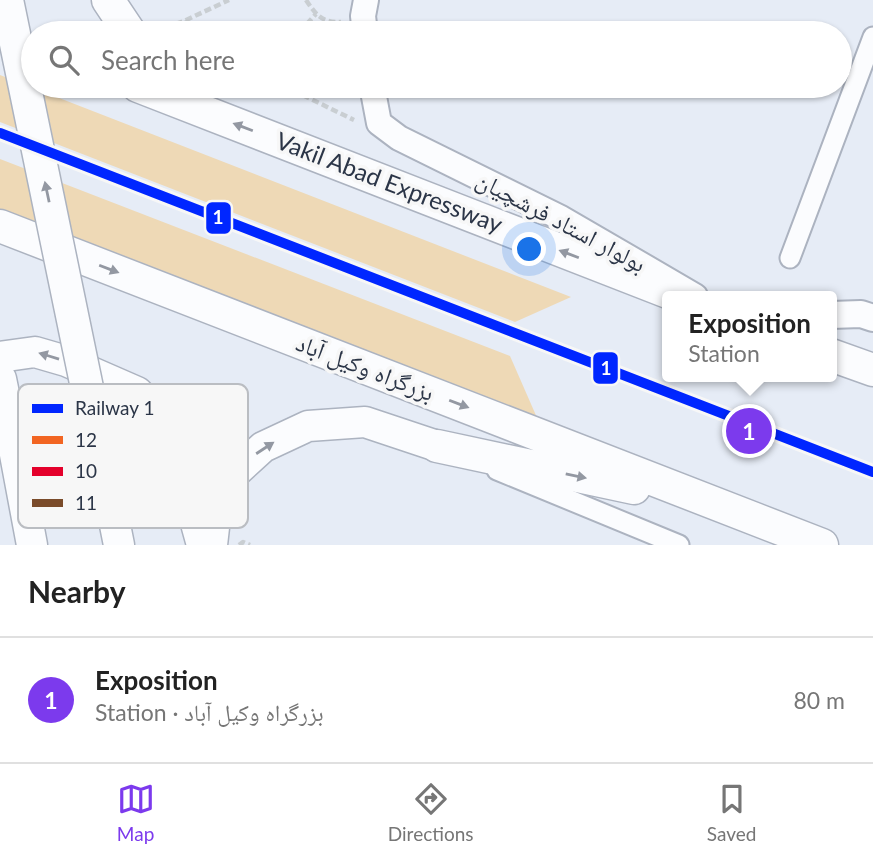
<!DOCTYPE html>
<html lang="en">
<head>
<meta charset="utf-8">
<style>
  :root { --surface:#fff; --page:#f6f6f6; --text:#222; --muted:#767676; --line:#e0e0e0; --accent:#7c3aed }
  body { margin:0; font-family:Lato,"Noto Naskh Arabic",sans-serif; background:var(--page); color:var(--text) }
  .you { position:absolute; left:530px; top:250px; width:24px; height:24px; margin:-18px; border:5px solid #fff; border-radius:50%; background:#1a73e8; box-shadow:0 0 0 10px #1a73e833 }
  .badge { display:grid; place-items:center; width:46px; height:46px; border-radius:50%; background:var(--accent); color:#fff; font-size:23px; font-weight:700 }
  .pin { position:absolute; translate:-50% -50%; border:4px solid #fff; box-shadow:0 2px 7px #0006 }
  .popup { position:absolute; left:662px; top:291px; width:175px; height:91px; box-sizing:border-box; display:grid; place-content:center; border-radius:7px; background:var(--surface); filter:drop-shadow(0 2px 5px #0005); font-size:23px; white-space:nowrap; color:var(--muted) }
  .popup b { font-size:26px; color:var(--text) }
  .popup::after { content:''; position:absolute; left:50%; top:100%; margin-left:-14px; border:14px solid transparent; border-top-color:var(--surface) }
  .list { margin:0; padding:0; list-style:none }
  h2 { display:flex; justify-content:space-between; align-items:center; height:91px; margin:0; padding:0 28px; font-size:30px }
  h2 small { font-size:23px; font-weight:400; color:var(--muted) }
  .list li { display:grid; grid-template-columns:46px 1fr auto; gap:21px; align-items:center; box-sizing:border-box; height:126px; padding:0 28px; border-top:2px solid var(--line) }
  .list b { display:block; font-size:26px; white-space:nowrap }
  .list p { margin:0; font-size:23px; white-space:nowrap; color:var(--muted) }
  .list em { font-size:23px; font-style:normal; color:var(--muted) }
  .icon { flex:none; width:38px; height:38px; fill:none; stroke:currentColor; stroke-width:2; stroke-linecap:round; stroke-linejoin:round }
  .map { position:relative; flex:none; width:873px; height:545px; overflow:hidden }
  .search { position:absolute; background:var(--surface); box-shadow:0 2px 5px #0004; left:21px; right:21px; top:21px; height:77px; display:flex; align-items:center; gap:18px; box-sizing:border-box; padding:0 24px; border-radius:38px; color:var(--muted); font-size:26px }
  .sheet { height:217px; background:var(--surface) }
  nav { display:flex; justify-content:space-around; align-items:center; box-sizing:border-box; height:98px; border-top:2px solid var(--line); background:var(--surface); font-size:19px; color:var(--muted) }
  nav a { display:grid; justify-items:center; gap:4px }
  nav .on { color:var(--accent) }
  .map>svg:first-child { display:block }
</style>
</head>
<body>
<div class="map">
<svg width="873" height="545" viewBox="0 0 873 545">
  <rect width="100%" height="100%" fill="#e6ecf6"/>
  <path fill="#eed9b6" d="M0 75 571 297 515 322 0 122Z
    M0 159 510 356 538 420 0 212Z"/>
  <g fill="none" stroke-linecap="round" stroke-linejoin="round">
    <defs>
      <path id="minor" d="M790 258 873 37
        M497 470 679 545"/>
      <path id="tertiary" d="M365 33 363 16 366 0
        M372 86 379 123 399 138 561 218 695 296"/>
      <path id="secondary" d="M831 315 861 314 873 318"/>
      <path id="primary" d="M0 357 35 352 66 361 137 392 162 418 177 455 202 545
        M11 433 32 545
        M105 475 119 545
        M212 545 217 501 228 479 263 447 308 426 365 422 437 446"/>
      <path id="trunk" d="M108 0 130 33
        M138 86 678 296
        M0 226 822 545
        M831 355 873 370
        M0 379 11 433
        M437 446 634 488"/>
    </defs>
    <use href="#minor" stroke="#acb3c0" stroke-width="23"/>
    <use href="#tertiary" stroke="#acb3c0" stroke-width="28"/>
    <use href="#secondary" stroke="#acb3c0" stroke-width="30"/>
    <use href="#primary" stroke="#acb3c0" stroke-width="33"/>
    <use href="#trunk" stroke="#acb3c0" stroke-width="35"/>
    <path stroke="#c9ced2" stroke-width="4.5" stroke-dasharray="7 3.5" stroke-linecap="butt" d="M306 0C316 15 322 23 341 22
      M184 21 191 33
      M156 31 184 21 229 0
      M256 33 304 27 316 14
      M284 86 354 120
      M239 545 243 542 250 545"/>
    <use href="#minor" stroke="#fbfcfe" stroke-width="19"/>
    <use href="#tertiary" stroke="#fbfcfe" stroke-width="24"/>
    <use href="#secondary" stroke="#fbfcfe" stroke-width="26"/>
    <use href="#primary" stroke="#fbfcfe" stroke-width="30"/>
    <use href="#trunk" stroke="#fbfcfe" stroke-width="32"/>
    <defs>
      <path id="trunk-bridge" d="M7 0 105 475"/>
    </defs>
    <use href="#trunk-bridge" stroke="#acb3c0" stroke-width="35" stroke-linecap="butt"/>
    <use href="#trunk-bridge" stroke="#fbfcfe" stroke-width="32"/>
    <defs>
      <path id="rail-1" d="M0 133 873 472"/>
    </defs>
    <use href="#rail-1" stroke="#f7f7f7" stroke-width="16"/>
    <use href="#rail-1" stroke="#0026ff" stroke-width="10"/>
  </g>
  <defs><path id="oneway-solid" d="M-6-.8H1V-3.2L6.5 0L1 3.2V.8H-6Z" transform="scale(1.75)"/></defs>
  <g fill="#9398a2">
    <use href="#oneway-solid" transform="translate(243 127) rotate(-159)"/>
    <use href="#oneway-solid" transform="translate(47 192) rotate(-102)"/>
    <use href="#oneway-solid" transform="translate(569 254) rotate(-159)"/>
    <use href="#oneway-solid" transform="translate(109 269) rotate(21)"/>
    <use href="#oneway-solid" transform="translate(49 356) rotate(-163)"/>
    <use href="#oneway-solid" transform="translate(459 404) rotate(21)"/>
    <use href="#oneway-solid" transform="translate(265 448) rotate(-33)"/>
    <use href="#oneway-solid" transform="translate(576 476) rotate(12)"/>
  </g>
  <g text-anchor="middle" stroke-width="7" stroke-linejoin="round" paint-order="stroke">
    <g font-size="24" fill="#2b3547" stroke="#f7f7f7">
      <text transform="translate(389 183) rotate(21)" y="8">Vakil Abad Expressway</text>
      <text transform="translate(561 222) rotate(28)" y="8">بولوار استاد فرشچیان</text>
      <text transform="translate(365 368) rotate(21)" y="8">بزرگراه وکیل آباد</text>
    </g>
  </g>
  <rect x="18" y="384" width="230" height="144" rx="10" fill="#f7f7f7" stroke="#babdc2" stroke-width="2"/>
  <rect x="32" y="404" width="31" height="9" fill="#0026ff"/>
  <rect x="32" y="436" width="31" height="8" fill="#f26522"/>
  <rect x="32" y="467" width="31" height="9" fill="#e4002b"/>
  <rect x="32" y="499" width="31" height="8" fill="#7a4b2a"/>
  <g font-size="19" fill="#2b3547">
    <text x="75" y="415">Railway 1</text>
    <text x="75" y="447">12</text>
    <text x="75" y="478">10</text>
    <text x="75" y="510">11</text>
  </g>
  <g stroke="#f7f7f7" stroke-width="2.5">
    <rect x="205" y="201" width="27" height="34" rx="7" fill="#0026ff"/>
    <rect x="592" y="351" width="27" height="34" rx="7" fill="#0026ff"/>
  </g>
  <g font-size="19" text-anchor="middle" font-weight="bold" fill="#fff">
    <text x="218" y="224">1</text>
    <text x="606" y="375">1</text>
  </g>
</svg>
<div class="you"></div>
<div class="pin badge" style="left:749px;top:431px">1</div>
<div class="popup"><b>Exposition</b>Station</div>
<div class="search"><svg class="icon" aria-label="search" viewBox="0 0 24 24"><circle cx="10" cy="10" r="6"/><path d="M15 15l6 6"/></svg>Search here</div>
</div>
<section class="sheet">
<h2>Nearby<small></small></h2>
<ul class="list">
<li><span class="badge">1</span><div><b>Exposition</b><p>Station · بزرگراه وکیل آباد</p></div><em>80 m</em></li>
</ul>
</section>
<nav>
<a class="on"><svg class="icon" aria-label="map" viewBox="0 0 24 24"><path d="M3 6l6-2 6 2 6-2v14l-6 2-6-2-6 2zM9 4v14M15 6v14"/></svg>Map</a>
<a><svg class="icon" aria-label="directions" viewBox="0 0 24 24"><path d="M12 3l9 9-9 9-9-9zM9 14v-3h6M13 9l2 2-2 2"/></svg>Directions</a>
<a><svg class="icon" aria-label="saved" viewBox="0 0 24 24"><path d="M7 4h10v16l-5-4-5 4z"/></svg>Saved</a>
</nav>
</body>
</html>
